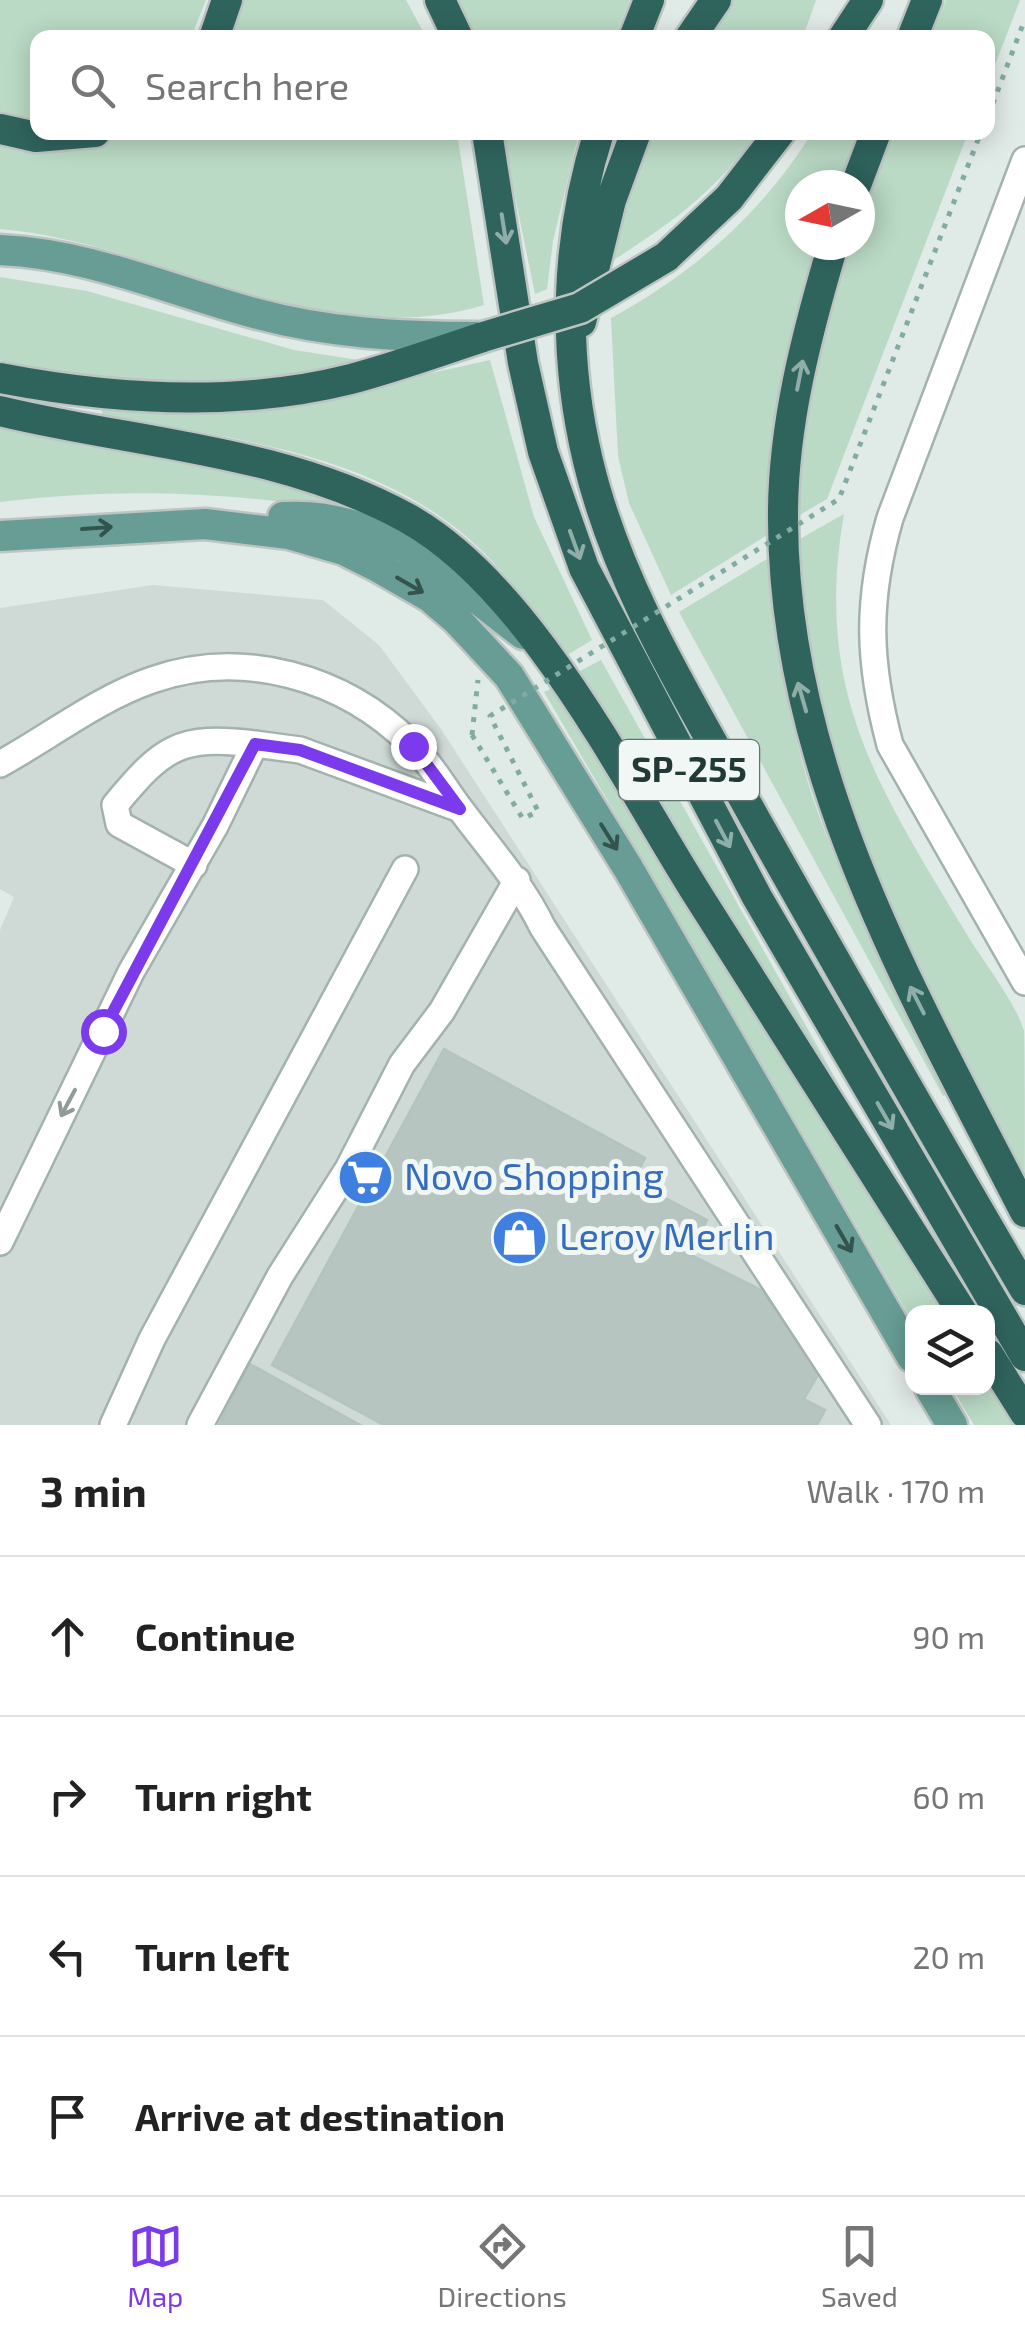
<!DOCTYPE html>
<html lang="en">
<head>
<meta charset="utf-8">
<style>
  :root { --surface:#fff; --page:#f6f6f6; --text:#222; --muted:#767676; --line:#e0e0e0; --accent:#7c3aed }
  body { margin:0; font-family:"Exo 2",sans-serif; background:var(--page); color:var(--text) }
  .controls { position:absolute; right:30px; bottom:30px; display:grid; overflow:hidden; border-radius:20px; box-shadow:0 5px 25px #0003 }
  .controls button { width:90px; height:90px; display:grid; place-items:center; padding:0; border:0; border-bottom:2px solid var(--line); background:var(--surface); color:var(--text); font:50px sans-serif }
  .compass { position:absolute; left:785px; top:170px; width:90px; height:90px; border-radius:50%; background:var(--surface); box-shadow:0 5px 25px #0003; rotate:261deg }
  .stop { position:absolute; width:30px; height:30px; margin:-22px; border:8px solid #7c3aed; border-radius:50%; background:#fff }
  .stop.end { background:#7c3aed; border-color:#fff; box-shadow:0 2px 10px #0008 }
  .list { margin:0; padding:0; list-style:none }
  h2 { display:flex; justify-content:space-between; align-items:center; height:130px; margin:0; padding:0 40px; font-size:42px }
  h2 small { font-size:32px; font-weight:400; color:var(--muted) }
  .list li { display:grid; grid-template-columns:65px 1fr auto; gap:30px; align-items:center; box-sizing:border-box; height:160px; padding:0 40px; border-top:2px solid var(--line) }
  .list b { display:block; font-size:38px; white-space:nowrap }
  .list em { font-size:32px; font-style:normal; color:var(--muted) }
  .icon { flex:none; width:55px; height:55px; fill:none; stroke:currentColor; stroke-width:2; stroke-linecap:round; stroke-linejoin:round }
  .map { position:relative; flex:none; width:1025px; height:1425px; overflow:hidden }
  .search { position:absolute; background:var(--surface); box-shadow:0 5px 25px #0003; left:30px; right:30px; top:30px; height:110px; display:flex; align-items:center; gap:25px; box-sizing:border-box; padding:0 35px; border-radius:20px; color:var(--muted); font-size:38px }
  .sheet { height:770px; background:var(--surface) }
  nav { display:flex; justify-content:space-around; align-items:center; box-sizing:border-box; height:140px; border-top:2px solid var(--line); background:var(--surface); font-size:28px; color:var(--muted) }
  nav a { display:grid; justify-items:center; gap:5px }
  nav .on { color:var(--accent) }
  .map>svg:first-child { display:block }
</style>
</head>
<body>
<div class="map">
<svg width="1025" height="1425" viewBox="0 0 1025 1425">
  <rect width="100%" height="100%" fill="#e0eae7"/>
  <path fill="#cfdad6" d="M153 585 323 600 379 645 441 729 891 1425H0V930L14 897 0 889V608Z"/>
  <path fill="#badac5" d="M0 0H206L191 37 38 38 37 123 0 114Z
    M237 0H406L426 37 225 38Z
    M459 0H630L615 37 476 38Z
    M729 0H816L803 37 702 38Z
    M946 0H1020L988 83V38L931 37Z
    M130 132 457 133 484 305C319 355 161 243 0 229V141L76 148Z
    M502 133H579L553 241 547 289 535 294Z
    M648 133H756C722 187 666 227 612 261Z
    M812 133H863L842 185H800V245H821L772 532 671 595 629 503 618 456 611 318C694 273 762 213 812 133Z
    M894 133H968L827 499 798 516C804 421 822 335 851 245H860V221Z
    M0 277 87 291 294 350 372 362C236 387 136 394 0 360Z
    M490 360 534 517 592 640 564 657C534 615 507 571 468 538 367 451 227 438 102 415V410C239 414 358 390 490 360Z
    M0 426 87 447 258 472 380 518C255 492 127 486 0 502Z
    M844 514C813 693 878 786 966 933 982 960 1015 1001 1024 1031 1025 1055 1025 1152 1025 1183L894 923 833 775 803 628 798 540Z
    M772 556C777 649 791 745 825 832 859 921 907 1007 949 1093L943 1096 679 612Z
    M601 660 871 1142 870 1150 576 673Z
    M553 688 951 1312H912V1321L544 692Z
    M988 1369 1023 1425H974L952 1388H988Z"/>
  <path fill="#b6c5c0" stroke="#b3c3be" stroke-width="2.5" d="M444 1049 645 1158 633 1181 707 1220 689 1254 763 1291 819 1373 804 1399 825 1410 817 1425H384L272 1365Z
    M250 1364 360 1425H219Z"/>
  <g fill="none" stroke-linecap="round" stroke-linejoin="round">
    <defs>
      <path id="minor" d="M1025 160 890 518C866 601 868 662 890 745L1025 982
        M0 764C49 737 99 698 152 680 243 648 344 677 411 744 431 763 444 788 461 810 490 849 521 883 543 928L868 1425
        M194 865 119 824 115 805C163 747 179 735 255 744
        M0 1242 131 972 215 826 255 744 300 750 460 809
        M113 1425 152 1339 405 869
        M200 1425 280 1276 348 1169 402 1064 442 1011 517 880"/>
      <path id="major" d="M0 250C90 254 168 290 254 313 327 333 400 337 476 337
        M283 517C384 511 449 579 523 634
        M0 536 205 524 289 534 344 550 376 566 430 597 457 620 509 676 628 868 912 1357
        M930 1388 952 1425"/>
      <path id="highway" d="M440 0 458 38
        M214 38 227 0
        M634 38 649 0
        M690 38 716 0
        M843 38 868 0
        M912 38 927 0
        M0 129 36 137 95 132
        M487 132 523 363 543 452 584 568 757 897 1025 1356
        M599 132C565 239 562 352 588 461 618 588 692 704 754 817 843 975 933 1133 1025 1290
        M856 185 876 132
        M833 245C807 333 782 427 783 520 784 773 913 993 1025 1212
        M666 257 729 198 780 132
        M581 322 611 200 636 132
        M0 378C115 400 236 408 351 379 396 367 440 351 483 337
        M0 411C137 444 281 449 407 518 530 586 625 780 699 897 786 1036 874 1174 962 1312
        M988 1354 1025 1413"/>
    </defs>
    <use href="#minor" stroke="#a3b2ae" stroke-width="30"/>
    <use href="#major" stroke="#bdc4c2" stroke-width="35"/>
    <use href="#highway" stroke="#bdc4c2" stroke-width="35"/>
    <path stroke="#82aca2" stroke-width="5" stroke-dasharray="5 8" stroke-linecap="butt" d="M988 116 1025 19
      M472 735 478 680"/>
    <use href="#minor" stroke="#fff" stroke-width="25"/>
    <use href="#major" stroke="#679d94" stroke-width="30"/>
    <use href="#highway" stroke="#2f645d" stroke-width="30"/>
    <defs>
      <path id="highway-bridge" d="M483 337 580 308 666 257"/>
    </defs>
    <use href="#highway-bridge" stroke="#bdc4c2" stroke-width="35" stroke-linecap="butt"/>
    <path stroke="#82aca2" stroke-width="5" stroke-dasharray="5 8" stroke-linecap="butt" d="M472 735 523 819 538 811 490 716 839 499 981 132"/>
    <use href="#highway-bridge" stroke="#2f645d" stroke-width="30"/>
  </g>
  <defs><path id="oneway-shaft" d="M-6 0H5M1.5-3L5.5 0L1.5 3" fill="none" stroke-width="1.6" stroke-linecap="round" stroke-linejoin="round" transform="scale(2.5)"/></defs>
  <g stroke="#90aea8">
    <use href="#oneway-shaft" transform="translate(504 229) rotate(81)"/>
    <use href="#oneway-shaft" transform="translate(800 375) rotate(-79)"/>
    <use href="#oneway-shaft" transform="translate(575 545) rotate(70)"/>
    <use href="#oneway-shaft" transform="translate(802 697) rotate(-106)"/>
    <use href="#oneway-shaft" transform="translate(723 834) rotate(62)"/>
    <use href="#oneway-shaft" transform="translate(917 1000) rotate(-117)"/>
    <use href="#oneway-shaft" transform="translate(885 1116) rotate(60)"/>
  </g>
  <g stroke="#33534d">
    <use href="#oneway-shaft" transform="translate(97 528) rotate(-4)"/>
    <use href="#oneway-shaft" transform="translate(410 585) rotate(30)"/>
    <use href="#oneway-shaft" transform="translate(609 837) rotate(58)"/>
    <use href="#oneway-shaft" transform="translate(844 1239) rotate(60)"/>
  </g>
  <use stroke="#909c9a" href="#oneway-shaft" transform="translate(68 1103) rotate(118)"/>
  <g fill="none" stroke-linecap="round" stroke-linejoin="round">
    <path stroke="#7c3aed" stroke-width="12" d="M103 1031 255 744 300 750 460 809 413 746"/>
  </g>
  <defs>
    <symbol id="supermarket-disc" viewBox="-11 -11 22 22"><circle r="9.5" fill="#3f7fe0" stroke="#f0f7f4"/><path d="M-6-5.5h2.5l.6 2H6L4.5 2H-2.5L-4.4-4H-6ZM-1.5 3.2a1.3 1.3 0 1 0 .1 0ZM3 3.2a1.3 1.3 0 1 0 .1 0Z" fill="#fff"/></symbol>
    <symbol id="shop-disc" viewBox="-11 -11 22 22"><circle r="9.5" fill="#3f7fe0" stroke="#f0f7f4"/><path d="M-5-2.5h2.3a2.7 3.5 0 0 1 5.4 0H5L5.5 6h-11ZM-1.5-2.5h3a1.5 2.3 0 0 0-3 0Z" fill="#fff"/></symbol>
  </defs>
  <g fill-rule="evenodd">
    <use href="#supermarket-disc" x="334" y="1146" width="63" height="63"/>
    <use href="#shop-disc" x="488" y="1206" width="63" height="63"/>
  </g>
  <g text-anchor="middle" stroke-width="10" stroke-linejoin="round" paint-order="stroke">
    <rect fill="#f0f7f4" stroke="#60736e" stroke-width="2.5" x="619" y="740" width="140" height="60" rx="8"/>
    <g font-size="35" font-weight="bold" fill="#223a35">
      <text x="689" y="782">SP-255</text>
    </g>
    <g font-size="38" fill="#366cbe" stroke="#f0f7f4" text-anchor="start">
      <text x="404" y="1190">Novo Shopping</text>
      <text x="559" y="1250">Leroy Merlin</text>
    </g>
  </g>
</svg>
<div class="controls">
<button><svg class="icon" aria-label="layers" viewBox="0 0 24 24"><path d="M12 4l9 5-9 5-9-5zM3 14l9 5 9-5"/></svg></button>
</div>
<svg class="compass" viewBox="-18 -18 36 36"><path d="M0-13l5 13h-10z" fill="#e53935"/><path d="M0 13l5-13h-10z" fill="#767676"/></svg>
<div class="stop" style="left:103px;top:1031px"></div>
<div class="stop end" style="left:413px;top:746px"></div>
<div class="search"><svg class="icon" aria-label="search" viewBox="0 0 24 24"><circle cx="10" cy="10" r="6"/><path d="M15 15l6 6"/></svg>Search here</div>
</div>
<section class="sheet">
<h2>3 min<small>Walk · 170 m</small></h2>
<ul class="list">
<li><svg class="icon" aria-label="ahead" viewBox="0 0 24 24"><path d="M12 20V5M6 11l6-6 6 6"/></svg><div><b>Continue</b></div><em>90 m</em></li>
<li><svg class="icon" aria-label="right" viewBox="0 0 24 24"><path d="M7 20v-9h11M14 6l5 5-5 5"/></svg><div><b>Turn right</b></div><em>60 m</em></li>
<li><svg class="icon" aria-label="left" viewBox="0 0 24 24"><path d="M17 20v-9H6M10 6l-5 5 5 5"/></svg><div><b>Turn left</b></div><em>20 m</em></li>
<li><svg class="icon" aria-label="arrive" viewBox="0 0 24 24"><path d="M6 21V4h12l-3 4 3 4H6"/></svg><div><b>Arrive at destination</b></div></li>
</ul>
</section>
<nav>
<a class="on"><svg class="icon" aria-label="map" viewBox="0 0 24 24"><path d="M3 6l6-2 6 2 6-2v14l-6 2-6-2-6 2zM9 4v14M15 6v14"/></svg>Map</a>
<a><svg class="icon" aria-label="directions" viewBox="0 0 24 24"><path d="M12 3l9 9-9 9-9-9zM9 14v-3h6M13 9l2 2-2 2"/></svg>Directions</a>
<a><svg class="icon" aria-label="saved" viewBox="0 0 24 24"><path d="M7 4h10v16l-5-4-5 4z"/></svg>Saved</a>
</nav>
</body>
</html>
